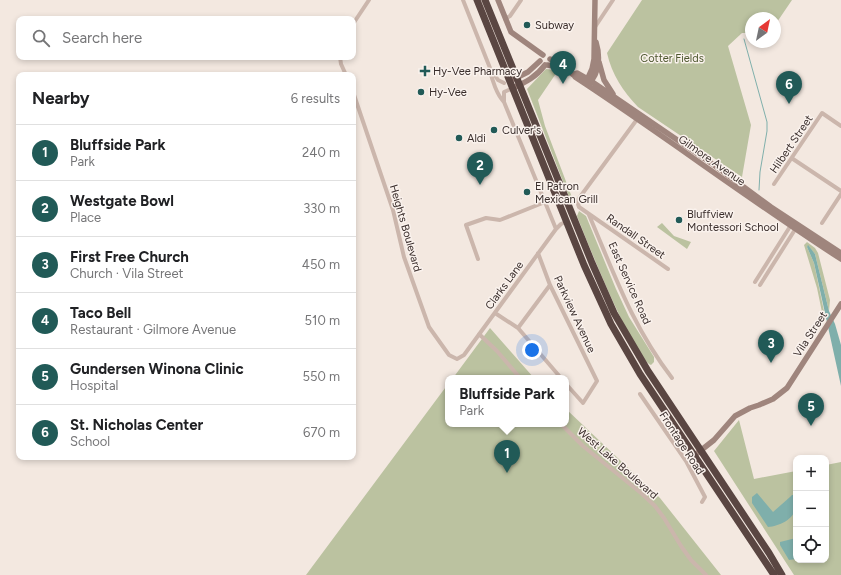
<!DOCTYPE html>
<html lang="en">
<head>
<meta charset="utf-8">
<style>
  :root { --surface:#fff; --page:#f2f2f2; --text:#202124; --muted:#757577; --line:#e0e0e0; --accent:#215a57 }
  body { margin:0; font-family:Figtree,sans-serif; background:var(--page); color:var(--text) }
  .controls { position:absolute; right:12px; bottom:12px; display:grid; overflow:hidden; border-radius:8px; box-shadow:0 2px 6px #0003 }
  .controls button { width:36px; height:36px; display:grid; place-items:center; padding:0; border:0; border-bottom:1px solid var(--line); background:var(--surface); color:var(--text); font:20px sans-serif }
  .compass { position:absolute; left:745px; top:12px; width:36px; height:36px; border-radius:50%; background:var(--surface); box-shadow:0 2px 6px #0003; rotate:33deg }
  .you { position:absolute; left:532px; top:350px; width:14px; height:14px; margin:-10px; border:3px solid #fff; border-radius:50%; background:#1a73e8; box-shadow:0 0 0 6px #1a73e833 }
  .badge { display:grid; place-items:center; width:26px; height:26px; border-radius:50%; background:var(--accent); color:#fff; font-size:13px; font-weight:700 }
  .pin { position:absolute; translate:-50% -33px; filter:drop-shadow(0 1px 2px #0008) }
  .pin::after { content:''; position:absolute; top:21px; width:14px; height:12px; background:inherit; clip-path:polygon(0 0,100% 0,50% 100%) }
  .popup { position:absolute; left:445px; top:375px; width:124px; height:52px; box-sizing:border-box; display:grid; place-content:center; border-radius:8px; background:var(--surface); filter:drop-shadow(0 1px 3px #0005); font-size:13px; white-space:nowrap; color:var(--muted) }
  .popup b { font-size:15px; color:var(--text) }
  .popup::after { content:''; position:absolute; left:50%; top:100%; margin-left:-8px; border:8px solid transparent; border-top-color:var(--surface) }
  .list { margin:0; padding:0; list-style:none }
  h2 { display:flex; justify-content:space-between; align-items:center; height:52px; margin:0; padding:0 16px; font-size:17px }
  h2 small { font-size:13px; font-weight:400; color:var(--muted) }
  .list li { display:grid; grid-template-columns:26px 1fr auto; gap:12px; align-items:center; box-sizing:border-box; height:56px; padding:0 16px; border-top:1px solid var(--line) }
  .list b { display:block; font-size:15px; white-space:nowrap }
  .list p { margin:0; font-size:13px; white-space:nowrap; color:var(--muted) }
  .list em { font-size:13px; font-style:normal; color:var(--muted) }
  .icon { flex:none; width:22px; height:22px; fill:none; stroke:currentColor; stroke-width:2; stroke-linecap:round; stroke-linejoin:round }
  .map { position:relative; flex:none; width:841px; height:575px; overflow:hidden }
  .search { position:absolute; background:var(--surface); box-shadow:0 2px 6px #0003; left:16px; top:16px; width:340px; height:44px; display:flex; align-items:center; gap:10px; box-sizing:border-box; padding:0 14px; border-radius:8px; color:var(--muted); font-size:15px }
  .panel { position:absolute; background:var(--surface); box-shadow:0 2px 6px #0003; left:16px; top:72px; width:340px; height:388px; border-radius:8px }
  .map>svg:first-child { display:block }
</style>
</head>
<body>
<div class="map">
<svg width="841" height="575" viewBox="0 0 841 575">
  <rect width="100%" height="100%" fill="#f3e8e0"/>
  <path fill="#bbc2a0" d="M642 0H792L775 25V18H751V38L746 33H742L728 46 751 125 742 177 638 107C623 91 612 75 607 53Z
    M546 69 555 70 557 72 538 100 545 126 573 200 571 202 527 89Z
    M579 211 586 216 616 289 629 317 654 357V362L651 365C633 357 586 239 577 216Z
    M662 223 674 236 691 242 687 249 657 227Z
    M807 242 815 248 818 253 830 300 829 311 815 254 808 246 807 247 814 263 825 316 823 317 817 288 804 245Z
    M490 328 534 378H453Z
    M448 384V424H566V409L660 498 721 575H306Z
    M739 420 754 479 796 471V560H826V465L841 462V575H794L714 451Z"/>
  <path fill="#7fafab" d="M808 245 815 254 829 311 835 324 841 345V386L814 263 807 247Z
    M757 493 773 512 790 497 792 495H796C796 499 797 505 796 508 793 520 779 526 768 527L752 503V497Z
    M796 538V559L789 560 780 545V542Z"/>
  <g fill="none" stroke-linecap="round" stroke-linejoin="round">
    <path stroke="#7fafab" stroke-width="1" d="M744 39 767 122V131L760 172 759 190"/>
    <path stroke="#cbb6ac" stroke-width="4" d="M463 0 490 68 498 80 504 83
      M505 19 510 16 521 0
      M353 24 369 0
      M595 27 613 0
      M340 57 341 64 346 75
      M490 70C492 80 497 95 504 102
      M513 88 504 92V102L556 229
      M353 92 393 210 404 257 429 327 449 355 457 359 464 355 556 229 561 224 566 222
      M638 118 577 201 579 207 668 269
      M793 159 841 191
      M774 184 822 113 841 126
      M589 215C614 273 632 326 672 378
      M822 223 841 194
      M538 253 550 285 597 381 583 403 566 384
      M478 259 466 225 486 218 500 220 545 202
      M755 282 791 225
      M760 285 796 228
      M495 313 518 328 561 378
      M518 328 550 285
      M479 334 497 351 520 378
      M640 394 686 461 705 497 702 502
      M561 424 583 446 641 493 655 506 664 518 681 546 691 560 706 575"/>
    <path stroke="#9f857d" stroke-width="5.5" d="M498 0 511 32 543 55
      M550 59C554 61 574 74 575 77 665 136 751 201 841 259
      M599 62 604 80 613 94
      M547 65 561 67
      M574 74 577 73 591 81 714 165 771 207 841 253
      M514 79 528 72 540 61
      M587 80 592 69 594 59 595 0
      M589 83C600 73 600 55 596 42
      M513 88C526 82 536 77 545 65
      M695 455 714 440 735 416 750 408 759 405 773 399 787 388 841 304"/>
    <path stroke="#5a4642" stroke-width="7" d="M477 0 584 265 611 324 640 374 774 575
      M485 0 592 263 614 313 648 371 769 553 782 575"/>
  </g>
  <g fill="#215a57" stroke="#faf2ed" stroke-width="1.5">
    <circle cx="527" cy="25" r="4"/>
    <path d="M423 65h4v4h4v4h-4v4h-4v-4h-4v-4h4z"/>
    <circle cx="421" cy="92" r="4"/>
    <circle cx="494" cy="130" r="4"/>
    <circle cx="459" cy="138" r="4"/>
    <circle cx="527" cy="192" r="4"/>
    <circle cx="679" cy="220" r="4"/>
  </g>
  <g text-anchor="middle" stroke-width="3" stroke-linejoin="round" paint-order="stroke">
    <g font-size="11" fill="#392d2b" stroke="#faf2ed" text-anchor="start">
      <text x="535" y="29">Subway</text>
      <text x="433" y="75">Hy-Vee Pharmacy</text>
      <text x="429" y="96">Hy-Vee</text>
      <text x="502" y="134">Culver's</text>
      <text x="467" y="142">Aldi</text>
      <text x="535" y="190">El Patron<tspan x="535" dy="13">Mexican Grill</tspan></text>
      <text x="687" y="218">Bluffview<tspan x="687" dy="13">Montessori School</tspan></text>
    </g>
    <g font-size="11" fill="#4d572f" stroke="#faf2ed">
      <text x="672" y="62">Cotter Fields</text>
    </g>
    <g font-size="11" fill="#392d2b" stroke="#faf2ed">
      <text transform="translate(791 144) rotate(-56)" y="4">Hilbert Street</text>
      <text transform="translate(712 160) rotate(35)" y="4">Gilmore Avenue</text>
      <text transform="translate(406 228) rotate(74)" y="4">Heights Boulevard</text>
      <text transform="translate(636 236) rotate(35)" y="4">Randall Street</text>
      <text transform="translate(630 283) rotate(66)" y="4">East Service Road</text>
      <text transform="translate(504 285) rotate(-54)" y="4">Clarks Lane</text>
      <text transform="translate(575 314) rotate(65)" y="4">Parkview Avenue</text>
      <text transform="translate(810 334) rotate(-57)" y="4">Vila Street</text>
      <text transform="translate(682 443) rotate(57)" y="4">Frontage Road</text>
      <text transform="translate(618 463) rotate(41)" y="4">West Lake Boulevard</text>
    </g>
  </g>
</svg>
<div class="controls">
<button>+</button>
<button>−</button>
<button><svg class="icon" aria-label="locate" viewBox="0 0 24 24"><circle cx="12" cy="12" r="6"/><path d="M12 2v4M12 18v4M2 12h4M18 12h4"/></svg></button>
</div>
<svg class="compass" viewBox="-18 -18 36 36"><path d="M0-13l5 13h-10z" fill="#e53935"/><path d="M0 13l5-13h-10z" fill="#757577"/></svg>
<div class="you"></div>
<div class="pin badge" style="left:507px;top:473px">1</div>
<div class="popup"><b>Bluffside Park</b>Park</div>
<div class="pin badge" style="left:480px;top:185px">2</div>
<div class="pin badge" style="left:771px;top:363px">3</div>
<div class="pin badge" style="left:563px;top:84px">4</div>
<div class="pin badge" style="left:811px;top:426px">5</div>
<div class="pin badge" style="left:789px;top:104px">6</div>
<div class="search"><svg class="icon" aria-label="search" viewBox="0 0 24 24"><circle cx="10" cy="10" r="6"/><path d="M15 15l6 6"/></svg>Search here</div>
<section class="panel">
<h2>Nearby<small>6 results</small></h2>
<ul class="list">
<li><span class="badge">1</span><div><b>Bluffside Park</b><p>Park</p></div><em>240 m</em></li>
<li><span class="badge">2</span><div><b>Westgate Bowl</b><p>Place</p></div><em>330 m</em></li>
<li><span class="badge">3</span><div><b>First Free Church</b><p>Church · Vila Street</p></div><em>450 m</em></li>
<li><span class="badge">4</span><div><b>Taco Bell</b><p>Restaurant · Gilmore Avenue</p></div><em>510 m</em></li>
<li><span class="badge">5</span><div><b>Gundersen Winona Clinic</b><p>Hospital</p></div><em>550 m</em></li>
<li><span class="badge">6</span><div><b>St. Nicholas Center</b><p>School</p></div><em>670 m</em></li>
</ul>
</section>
</div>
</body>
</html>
